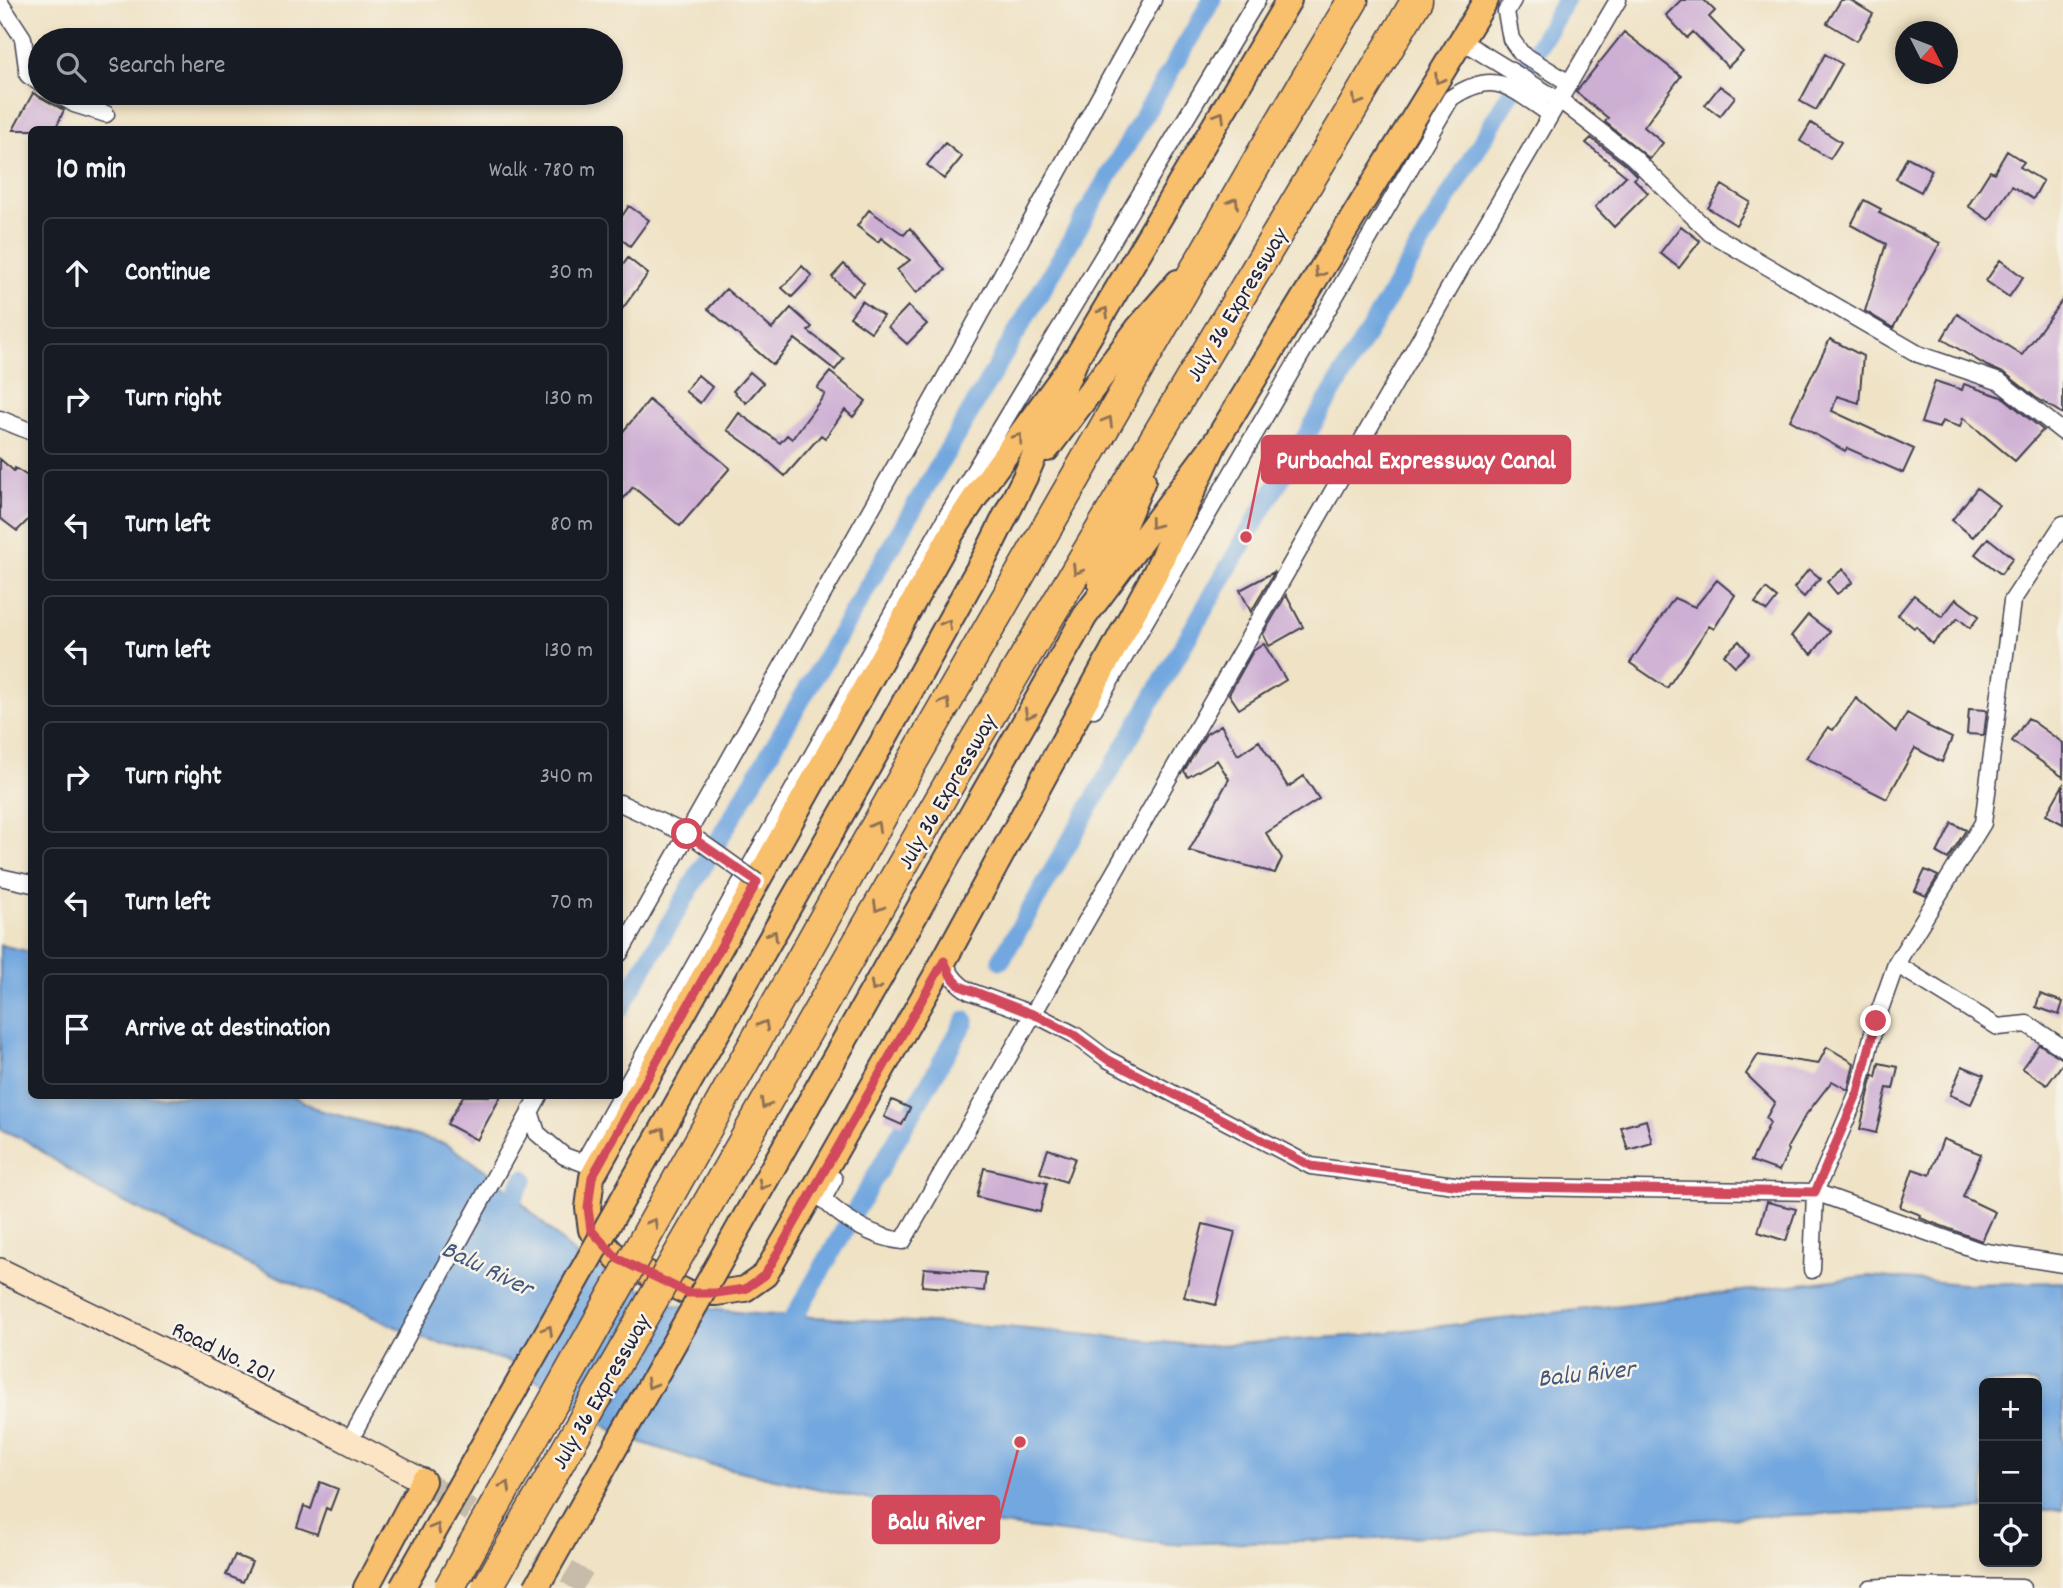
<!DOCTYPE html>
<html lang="en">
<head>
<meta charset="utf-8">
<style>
  :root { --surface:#171b24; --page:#242831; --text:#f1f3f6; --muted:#9ea1a6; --line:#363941 }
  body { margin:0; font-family:Dekko,sans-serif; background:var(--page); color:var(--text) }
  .controls { position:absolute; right:21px; bottom:21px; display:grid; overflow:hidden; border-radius:10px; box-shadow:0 4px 10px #0003 }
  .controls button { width:63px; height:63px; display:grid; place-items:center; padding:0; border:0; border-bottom:2px solid var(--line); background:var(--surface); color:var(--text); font:35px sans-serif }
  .compass { position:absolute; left:1895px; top:21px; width:63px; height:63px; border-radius:50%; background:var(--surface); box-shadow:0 4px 10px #0003; rotate:132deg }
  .stop { position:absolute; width:21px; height:21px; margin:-16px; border:5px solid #d1495b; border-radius:50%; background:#fff }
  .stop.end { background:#d1495b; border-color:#fff; box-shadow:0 2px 7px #0008 }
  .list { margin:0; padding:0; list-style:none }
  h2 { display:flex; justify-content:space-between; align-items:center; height:91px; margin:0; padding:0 28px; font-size:30px }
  h2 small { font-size:23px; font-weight:400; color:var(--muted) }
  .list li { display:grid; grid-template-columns:46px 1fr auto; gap:21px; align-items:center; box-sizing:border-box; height:112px; margin:0 14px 14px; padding:0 14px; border:2px solid var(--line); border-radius:10px }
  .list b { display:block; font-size:26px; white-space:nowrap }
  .list em { font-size:23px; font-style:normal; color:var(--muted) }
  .icon { flex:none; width:38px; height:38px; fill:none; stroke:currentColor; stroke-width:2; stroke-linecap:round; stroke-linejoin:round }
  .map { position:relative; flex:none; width:2063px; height:1588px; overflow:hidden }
  .search { position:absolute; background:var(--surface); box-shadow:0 4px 10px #0003; left:28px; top:28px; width:595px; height:77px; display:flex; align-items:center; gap:18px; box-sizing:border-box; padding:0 24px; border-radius:38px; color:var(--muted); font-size:26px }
  .panel { position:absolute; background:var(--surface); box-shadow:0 4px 10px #0003; left:28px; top:126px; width:595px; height:973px; border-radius:10px }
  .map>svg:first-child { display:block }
</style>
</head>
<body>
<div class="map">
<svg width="2063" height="1588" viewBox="0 0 2063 1588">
  <rect width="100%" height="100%" fill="#f7f3e8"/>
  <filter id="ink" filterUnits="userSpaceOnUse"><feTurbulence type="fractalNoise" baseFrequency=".0143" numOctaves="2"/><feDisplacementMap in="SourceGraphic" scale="14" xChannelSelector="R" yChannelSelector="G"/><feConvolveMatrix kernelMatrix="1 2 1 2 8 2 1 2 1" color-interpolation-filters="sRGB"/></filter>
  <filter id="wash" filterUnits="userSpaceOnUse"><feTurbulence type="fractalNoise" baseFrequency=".00686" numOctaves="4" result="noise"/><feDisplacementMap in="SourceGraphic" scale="28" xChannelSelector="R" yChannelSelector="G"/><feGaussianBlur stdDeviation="1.57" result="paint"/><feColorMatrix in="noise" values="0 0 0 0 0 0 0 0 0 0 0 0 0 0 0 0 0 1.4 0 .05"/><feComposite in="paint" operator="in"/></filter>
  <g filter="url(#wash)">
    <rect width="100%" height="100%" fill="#efe2c5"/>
    <path fill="#72a7df" stroke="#4a648d" stroke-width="2" d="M0 945 31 952 32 1096H293L319 1110 446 1144 494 1176 582 1261 673 1305 755 1314 1006 1327 1203 1346 1365 1335 1869 1276 1962 1284 2063 1282V1510H2037V1383H1984V1509L1761 1516 1374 1539 1166 1544 1000 1525 846 1495 708 1464 621 1436 508 1361 424 1339 238 1259 99 1190 25 1140 0 1129Z"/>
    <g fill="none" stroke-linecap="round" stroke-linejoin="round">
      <path stroke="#72a7df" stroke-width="19" d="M1001 960 1246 537 1566 0
        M620 1008 1212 0
        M502 1217 524 1179
        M782 1338 965 1021"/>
    </g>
    <g id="blocks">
      <path fill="#ceafd4" d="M1681 0H1704L1715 11 1709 17 1743 52 1728 67 1693 32 1687 38 1666 15Z
        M1841 0H1850L1873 14 1857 41 1827 23Z
        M1624 32 1681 76 1644 127 1663 143 1650 159 1605 122 1608 118 1576 92Z
        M1825 54 1842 64 1816 110 1800 101Z
        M1720 86 1735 97 1720 116 1705 105Z
        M33 93 64 110 55 130H13Z
        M1811 123 1841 142 1830 159 1800 141Z
        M1591 138 1626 165 1637 176 1634 179 1648 193 1614 227 1595 207 1626 176 1586 143Z
        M945 143 962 157 944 179 927 165Z
        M2007 151 2024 162 2020 167 2043 181 2033 199 2012 186 1989 220 1968 206 1990 171 1994 173Z
        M1907 157 1932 170 1921 192 1896 179Z
        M1722 185 1750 202 1736 225 1708 208Z
        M1864 200 1881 209 1879 213 1940 243 1893 328 1865 311 1886 244 1851 225Z
        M629 206 649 220 630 246 620 238V219Z
        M869 210 904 235 910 228 945 270 916 293 897 270 910 260 881 238 878 242 857 226Z
        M1681 226 1700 241 1679 268 1660 253Z
        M628 258 648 274 620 312V269Z
        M2000 260 2023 277 2009 297 1986 281Z
        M844 264 864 283 852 296 832 277Z
        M802 266 812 276 792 297 782 288Z
        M726 289 772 329 791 308 812 327 808 331 844 359 835 370 795 339 773 365 708 309Z
        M2063 299V414L2035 397 2006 374 1987 366 1942 339 1957 314 2022 355Z
        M862 301 883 316 871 332 850 317Z
        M908 306 927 324 907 344 888 327Z
        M1830 339 1863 356 1859 403 1837 396 1832 411 1914 449 1903 473 1847 448 1845 451 1790 420Z
        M750 372 763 383 746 403 733 391Z
        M830 372 866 401 853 417 845 410 825 438 821 435 785 476 758 452 727 430 739 413 780 443 787 435 792 439 825 394 817 388Z
        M698 375 712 387 700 403 685 391Z
        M1935 381 1962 390 1964 384 2004 398 2043 430 2015 461 1963 418 1960 427 1942 421 1939 428 1921 423Z
        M649 400 730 468 680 526 633 487 620 503V435Z
        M0 459 14 471 15 468 32 479V516L17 531 0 518Z
        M1977 488 1999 505 1973 537 1952 520Z
        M1988 538 2013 558 2001 574 1975 554Z
        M1809 569 1820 578 1804 597 1794 588Z
        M1843 569 1853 582 1837 594 1827 582Z
        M1274 572V573L1251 612 1240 590Z
        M1717 580 1735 595 1714 629 1709 626 1667 688 1630 663 1674 598 1695 607Z
        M1766 589 1777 598 1767 611 1755 603Z
        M1286 595 1303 627 1269 646 1263 634Z
        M1914 595 1942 617 1956 599 1979 616 1970 628 1958 618 1932 644 1916 626 1914 628 1898 615Z
        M1808 615 1830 632 1812 654 1791 636Z
        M1739 641 1749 653 1735 666 1724 655Z
        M1264 644 1286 680 1239 709 1229 694 1253 651Z
        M1856 698 1896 732 1907 713 1928 725 1927 726 1952 738 1942 762 1915 748 1887 799 1806 758 1828 727 1833 730Z
        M1969 709 1987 710 1984 735 1967 734Z
        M2028 718 2063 743V777L2012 741Z
        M1221 725 1238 755 1259 741 1288 787 1304 776 1319 799 1266 833 1282 858 1275 873 1189 851 1229 779 1217 760 1188 777 1184 771 1206 734Z
        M2063 785V824L2046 815Z
        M1952 823 1966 830 1948 859 1937 853Z
        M1925 870 1938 876 1926 896 1915 891Z
        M2040 994 2063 1002 2059 1015 2036 1007Z
        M2039 1044 2063 1059V1063L2047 1085 2022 1068Z
        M1827 1047 1854 1063 1848 1090 1832 1081 1805 1116 1787 1148 1789 1150 1779 1171 1751 1161 1770 1123 1766 1118 1775 1102 1746 1074 1758 1055 1818 1064Z
        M1879 1063 1898 1067 1893 1089 1887 1088 1876 1133 1860 1129 1873 1075 1876 1077Z
        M1962 1066 1984 1075 1971 1104 1950 1095Z
        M463 1096H501L477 1140 447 1124Z
        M892 1100 910 1108 902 1125 884 1117Z
        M1646 1120 1652 1143 1628 1150 1621 1127Z
        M1943 1139 1981 1154 1963 1197 1995 1212 1982 1241 1920 1218 1921 1215 1900 1207 1913 1169 1930 1175Z
        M1048 1149 1075 1158 1066 1182 1040 1173Z
        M984 1168 1047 1183 1040 1212 977 1197Z
        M1767 1202 1796 1209 1786 1241 1758 1232Z
        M1203 1224 1235 1232 1216 1305 1184 1297Z
        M924 1268 986 1273 984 1291 922 1286Z
        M320 1482 338 1489 330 1510 326 1508 317 1534 297 1527 304 1506 311 1509Z
        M235 1555 252 1562 243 1582 226 1575Z"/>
    </g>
  </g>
  <g filter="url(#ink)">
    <use href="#blocks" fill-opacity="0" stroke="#413f50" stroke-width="2"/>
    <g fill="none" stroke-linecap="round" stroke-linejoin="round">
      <path stroke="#c6bca9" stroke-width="23" stroke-dasharray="23 11" stroke-linecap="butt" d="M423 1481 593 1588"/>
      <defs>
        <path id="street" d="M1513 0 1506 12 1511 39 1521 53 1569 83
          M0 3 23 38 28 75 40 83
          M1462 41 1565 104 1633 157 1710 233 1918 354 2000 382 2063 432
          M56 93 74 104 106 114
          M0 419 32 432
          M1094 709 1451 98C1496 68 1510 88 1550 114
          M620 803 693 837
          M0 877 32 884
          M620 953 936 394 1153 0
          M944 961C950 975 956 983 969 991L1040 1017 1075 1035 1107 1059 1311 1166 1462 1186 1815 1192 1980 1251 2063 1264
          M1896 964 1998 1027 2027 1024 2063 1048
          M530 1111 537 1133 564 1156 583 1163 947 516 1257 0
          M834 1179 823 1199C843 1219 874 1238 903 1241L1470 252 1618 0
          M1812 1270 1815 1192 1858 1092 1876 1021 1896 964 1983 823 2012 601 2063 524
          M349 1442 539 1096
          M1870 1588 1896 1586 2022 1588"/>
        <path id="secondary" d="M0 1270 311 1422 423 1481"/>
        <path id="primary" d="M1077 357 980 490 953 531 592 1177 588 1208 591 1230 618 1259 688 1293H716L745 1289 765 1275 936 975 1155 573 1215 443
          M1047 449 1139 327 1178 282
          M1100 582 1143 480
          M879 748 986 555 1025 477 1077 357 1289 0
          M980 800 1085 616 1215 443 1486 0
          M366 1588 423 1481"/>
        <path id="highway" d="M912 762 1260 157 1353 0
          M949 784 1417 0"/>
      </defs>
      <use href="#street" stroke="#413f50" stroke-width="19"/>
      <use href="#secondary" stroke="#413f50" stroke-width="26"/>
      <use href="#primary" stroke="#413f50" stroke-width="28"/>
      <use href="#highway" stroke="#413f50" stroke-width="33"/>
      <use href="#street" stroke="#fff" stroke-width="16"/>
      <use href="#secondary" stroke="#fce5c4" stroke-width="23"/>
      <use href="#primary" stroke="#f8bf6c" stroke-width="24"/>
      <use href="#highway" stroke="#f8bf6c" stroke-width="30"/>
      <defs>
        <path id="street-bridge" d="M698 840 757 882"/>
        <path id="primary-bridge" d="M402 1588 879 748
          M536 1588 980 800"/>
        <path id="highway-bridge" d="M449 1588 912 762
          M487 1588 949 784"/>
      </defs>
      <use href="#street-bridge" stroke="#413f50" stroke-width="19" stroke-linecap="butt"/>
      <use href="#primary-bridge" stroke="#413f50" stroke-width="28" stroke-linecap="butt"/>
      <use href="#highway-bridge" stroke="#413f50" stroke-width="33" stroke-linecap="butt"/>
      <use href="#street-bridge" stroke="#fff" stroke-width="16"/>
      <use href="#primary-bridge" stroke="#f8bf6c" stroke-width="24"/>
      <use href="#highway-bridge" stroke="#f8bf6c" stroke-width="30"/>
    </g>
    <defs><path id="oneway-chevron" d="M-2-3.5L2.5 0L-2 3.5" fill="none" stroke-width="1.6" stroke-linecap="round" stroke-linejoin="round" transform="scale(1.75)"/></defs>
    <g stroke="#8d7054">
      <use href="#oneway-chevron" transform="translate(1439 79) rotate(122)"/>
      <use href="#oneway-chevron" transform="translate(1357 101) rotate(121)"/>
      <use href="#oneway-chevron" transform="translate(1220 116) rotate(-59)"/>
      <use href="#oneway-chevron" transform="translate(1234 202) rotate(-60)"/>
      <use href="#oneway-chevron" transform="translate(1319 273) rotate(122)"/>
      <use href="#oneway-chevron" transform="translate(1104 312) rotate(-59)"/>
      <use href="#oneway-chevron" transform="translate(1108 421) rotate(-60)"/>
      <use href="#oneway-chevron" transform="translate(1018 438) rotate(-54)"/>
      <use href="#oneway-chevron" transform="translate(1154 524) rotate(127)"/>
      <use href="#oneway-chevron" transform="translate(1077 570) rotate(121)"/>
      <use href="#oneway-chevron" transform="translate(947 624) rotate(-61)"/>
      <use href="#oneway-chevron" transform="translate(946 703) rotate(-60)"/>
      <use href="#oneway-chevron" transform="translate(1029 714) rotate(120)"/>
      <use href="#oneway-chevron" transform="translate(876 826) rotate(-61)"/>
      <use href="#oneway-chevron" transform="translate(878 907) rotate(120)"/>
      <use href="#oneway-chevron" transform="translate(773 935) rotate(-60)"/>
      <use href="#oneway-chevron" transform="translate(875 987) rotate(119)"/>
      <use href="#oneway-chevron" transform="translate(764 1025) rotate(-61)"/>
      <use href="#oneway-chevron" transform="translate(765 1104) rotate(120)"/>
      <use href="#oneway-chevron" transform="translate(661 1132) rotate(-60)"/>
      <use href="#oneway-chevron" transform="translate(763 1185) rotate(119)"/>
      <use href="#oneway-chevron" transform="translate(653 1223) rotate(-61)"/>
      <use href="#oneway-chevron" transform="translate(548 1330) rotate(-60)"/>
      <use href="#oneway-chevron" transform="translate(651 1384) rotate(119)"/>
      <use href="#oneway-chevron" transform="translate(506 1486) rotate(-61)"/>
      <use href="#oneway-chevron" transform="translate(436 1528) rotate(-60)"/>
    </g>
  </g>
  <g fill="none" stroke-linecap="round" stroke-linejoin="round" filter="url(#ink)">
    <path stroke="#d1495b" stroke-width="9" d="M687 834 757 882 592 1177 588 1208 591 1230 618 1259 688 1293H716L745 1289 765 1275 944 961 951 976 960 986 1040 1017 1074 1035 1107 1059 1311 1166 1461 1186 1815 1192 1858 1092 1876 1021"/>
  </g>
  <g text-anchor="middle" stroke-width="5" stroke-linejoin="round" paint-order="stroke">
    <g font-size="24" fill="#22223b" stroke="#f7f3e8">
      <text transform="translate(1236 304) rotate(-59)" y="8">July 36 Expressway</text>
      <text transform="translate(946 791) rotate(-60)" y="8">July 36 Expressway</text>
      <text transform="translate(224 1351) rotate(26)" y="8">Road No. 201</text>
      <text transform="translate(600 1391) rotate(-60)" y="8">July 36 Expressway</text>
    </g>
    <g font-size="26" font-style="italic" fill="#42577d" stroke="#f7f3e8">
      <text transform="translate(488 1267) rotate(26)" y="9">Balu River</text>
      <text transform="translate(1586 1372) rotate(-6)" y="9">Balu River</text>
    </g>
  </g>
  <path fill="none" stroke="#d1495b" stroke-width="2.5" d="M1246 537L1262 459M1020 1442L999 1520"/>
  <g fill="#d1495b" stroke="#f7f3e8" stroke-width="2.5">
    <circle cx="1246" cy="537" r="7"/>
    <circle cx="1020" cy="1442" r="7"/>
  </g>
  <g fill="#d1495b" stroke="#d1495b" stroke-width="2.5">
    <rect x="1262" y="436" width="308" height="47" rx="7"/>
    <rect x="873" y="1496" width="126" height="47" rx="7"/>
  </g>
  <g font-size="26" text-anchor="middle" font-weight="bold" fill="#fff">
    <text x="1416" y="468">Purbachal Expressway Canal</text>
    <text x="936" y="1529">Balu River</text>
  </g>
</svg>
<div class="controls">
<button>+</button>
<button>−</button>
<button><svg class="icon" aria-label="locate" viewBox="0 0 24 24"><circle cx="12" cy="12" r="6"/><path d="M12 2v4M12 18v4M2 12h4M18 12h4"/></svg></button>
</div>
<svg class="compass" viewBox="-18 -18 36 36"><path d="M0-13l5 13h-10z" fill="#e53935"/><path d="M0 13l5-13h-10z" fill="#9ea1a6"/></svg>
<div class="stop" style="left:687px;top:834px"></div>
<div class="stop end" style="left:1876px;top:1021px"></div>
<div class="search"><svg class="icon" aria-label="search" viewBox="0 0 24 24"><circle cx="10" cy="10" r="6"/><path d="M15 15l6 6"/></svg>Search here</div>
<section class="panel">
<h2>10 min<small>Walk · 780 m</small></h2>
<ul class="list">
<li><svg class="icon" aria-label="ahead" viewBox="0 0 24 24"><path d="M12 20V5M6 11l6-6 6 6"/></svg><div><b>Continue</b></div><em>30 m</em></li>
<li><svg class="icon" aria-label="right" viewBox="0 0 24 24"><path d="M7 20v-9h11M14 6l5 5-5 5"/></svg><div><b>Turn right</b></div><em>130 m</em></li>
<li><svg class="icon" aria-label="left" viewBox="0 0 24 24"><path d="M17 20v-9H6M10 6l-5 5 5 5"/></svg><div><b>Turn left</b></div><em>80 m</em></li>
<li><svg class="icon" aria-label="left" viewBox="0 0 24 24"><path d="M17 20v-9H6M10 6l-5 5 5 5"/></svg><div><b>Turn left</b></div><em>130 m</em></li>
<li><svg class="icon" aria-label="right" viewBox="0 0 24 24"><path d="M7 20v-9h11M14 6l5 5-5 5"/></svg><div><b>Turn right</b></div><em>340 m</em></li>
<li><svg class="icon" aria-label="left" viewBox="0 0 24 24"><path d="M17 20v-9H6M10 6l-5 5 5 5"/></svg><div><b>Turn left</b></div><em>70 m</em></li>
<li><svg class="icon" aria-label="arrive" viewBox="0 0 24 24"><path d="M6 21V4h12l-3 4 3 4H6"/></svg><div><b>Arrive at destination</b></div></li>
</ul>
</section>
</div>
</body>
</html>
